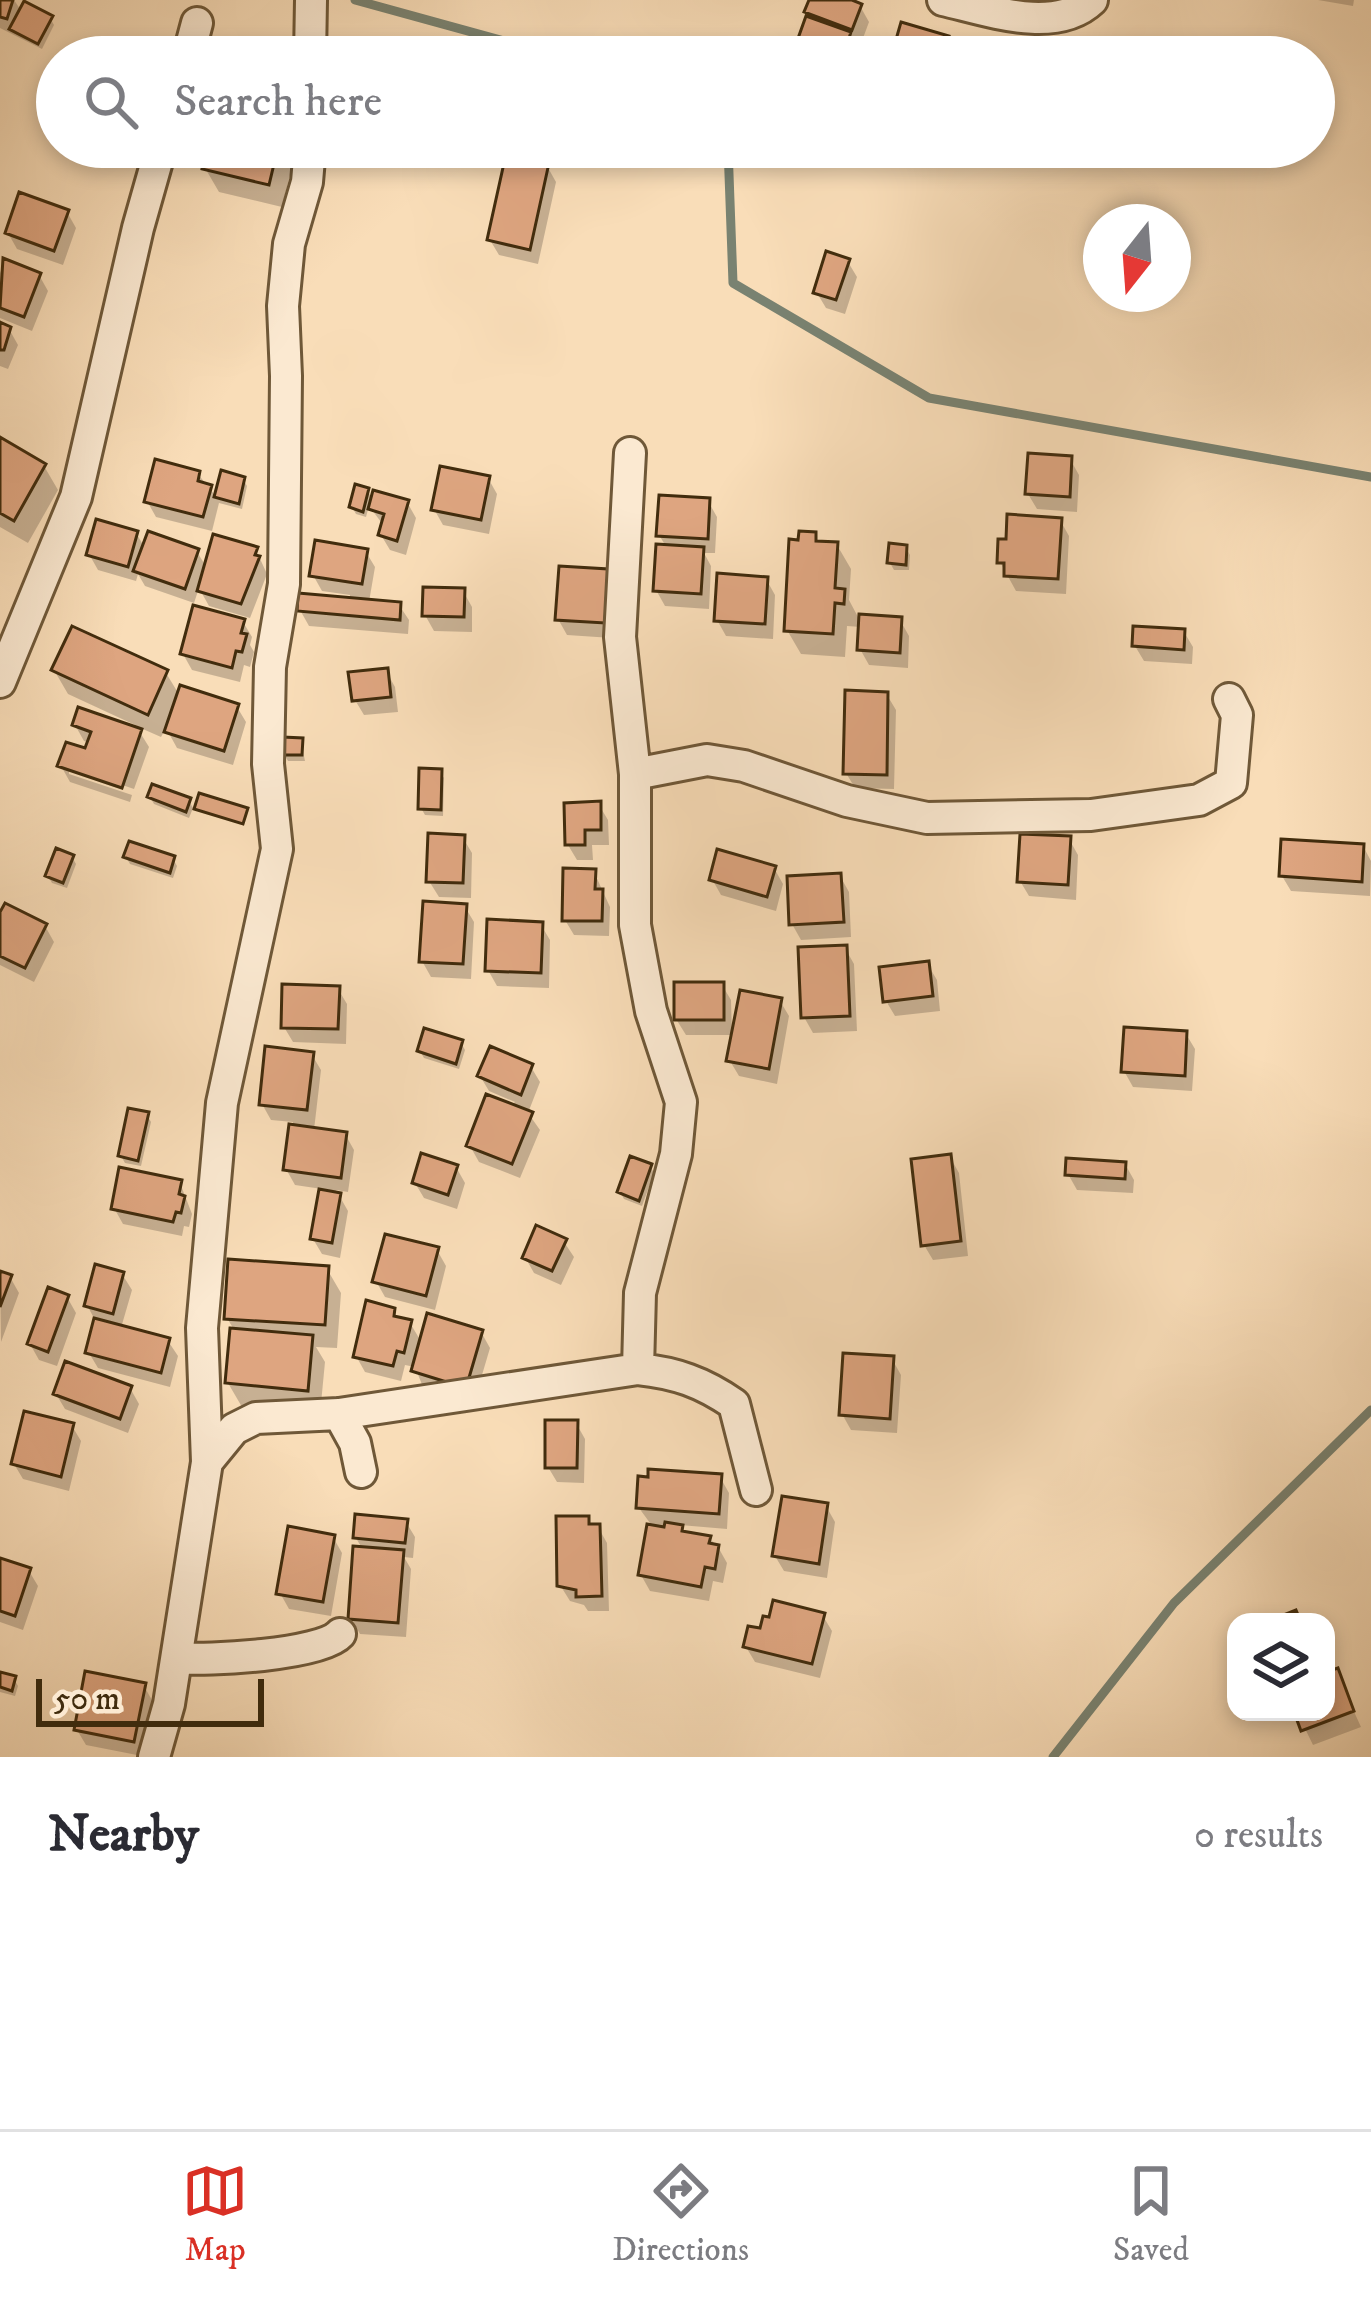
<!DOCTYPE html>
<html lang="en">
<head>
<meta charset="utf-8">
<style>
  :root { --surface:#fff; --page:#f2f2f3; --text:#2b2b33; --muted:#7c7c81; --line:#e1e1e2; --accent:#d93025 }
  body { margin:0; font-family:"IM FELL DW Pica",serif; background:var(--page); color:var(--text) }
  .controls { position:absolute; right:36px; bottom:36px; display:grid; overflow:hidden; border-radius:24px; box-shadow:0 6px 18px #0003 }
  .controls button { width:108px; height:108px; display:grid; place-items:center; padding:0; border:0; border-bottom:3px solid var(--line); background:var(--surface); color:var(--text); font:60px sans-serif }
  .compass { position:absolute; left:1083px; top:204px; width:108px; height:108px; border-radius:50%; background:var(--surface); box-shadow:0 6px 18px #0003; rotate:197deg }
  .scale { position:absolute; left:36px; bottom:30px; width:228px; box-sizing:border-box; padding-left:12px; border:6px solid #412c0d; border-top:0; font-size:33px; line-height:42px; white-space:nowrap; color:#412c0d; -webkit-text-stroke:9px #fbe9d1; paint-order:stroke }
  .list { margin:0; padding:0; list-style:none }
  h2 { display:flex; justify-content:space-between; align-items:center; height:156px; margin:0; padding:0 48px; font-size:51px }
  h2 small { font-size:39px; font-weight:400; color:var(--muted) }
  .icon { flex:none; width:66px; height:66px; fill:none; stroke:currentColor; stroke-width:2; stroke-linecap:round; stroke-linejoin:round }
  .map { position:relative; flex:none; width:1371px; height:1757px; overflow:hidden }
  .search { position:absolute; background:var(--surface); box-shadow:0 6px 18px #0003; left:36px; right:36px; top:36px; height:132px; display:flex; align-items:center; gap:30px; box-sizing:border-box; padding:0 42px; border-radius:66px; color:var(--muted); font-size:45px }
  .sheet { height:372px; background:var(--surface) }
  nav { display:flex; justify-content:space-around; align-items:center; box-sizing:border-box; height:168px; border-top:3px solid var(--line); background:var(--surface); font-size:33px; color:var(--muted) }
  nav a { display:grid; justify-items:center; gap:6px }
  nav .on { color:var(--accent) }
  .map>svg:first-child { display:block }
</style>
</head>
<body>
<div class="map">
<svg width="1371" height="1757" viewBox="0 0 1371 1757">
  <rect width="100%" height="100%" fill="#f9ddb8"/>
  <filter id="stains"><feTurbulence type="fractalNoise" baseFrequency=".00167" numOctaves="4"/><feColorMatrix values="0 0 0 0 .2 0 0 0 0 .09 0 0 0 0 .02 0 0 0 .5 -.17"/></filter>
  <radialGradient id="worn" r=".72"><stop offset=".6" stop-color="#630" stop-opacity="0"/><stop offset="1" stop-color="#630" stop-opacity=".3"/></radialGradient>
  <path fill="#0003" d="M0 0H14L22 12 50 18 54 25 42 49 0 28Z
    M812 0H843L860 6 869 22 856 57H807L800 44 813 21 807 12Z
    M1318 0H1354L1353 6Z
    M947 38 955 57H894Z
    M200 147H297L282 207 219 192 205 168Z
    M897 147H920L917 155Z
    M547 166 556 182 538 264 499 255 490 240Z
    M67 212 76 228 63 265 17 249 8 233Z
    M5 262 39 275 48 291 32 331 0 318V273Z
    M848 262 857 277 845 314 826 308 817 293Z
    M0 326 9 329 18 345 8 369 0 366Z
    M0 441 44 466 58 490 28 543 0 527Z
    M1070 459 1079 475 1077 512 1037 509 1028 494Z
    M198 474 217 498 223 474 243 479 247 486 242 509 219 503 212 531 156 517 147 501Z
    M488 478 497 494 489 534 443 525 434 509Z
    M367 490 373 500 407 502 416 518 406 555 390 550 381 535 384 526 369 506 366 517 356 514 352 507Z
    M708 501 717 517 715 553H704L711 566 709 609 665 606 656 590 667 548 659 535Z
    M1060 520 1069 536 1066 594 1016 591 1000 562 1009 543Z
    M136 533 145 548 197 552 207 568 256 550 267 574 250 618 209 606 199 588 194 603 145 586 138 574 136 581 98 570 89 554Z
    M814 535 820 544 837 545 851 569 849 600 858 617 900 620 909 636 908 668 869 665 860 649 861 627 847 626 845 657 801 654 787 630Z
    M906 548 910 555 909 570H894L890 563Z
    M366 552 375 567 369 602 399 605 409 620 408 634 309 626 300 610 350 600V595L322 591 313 575Z
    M606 572 615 588 612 638 567 635 558 619Z
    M766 579 775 595 773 639 726 636 717 620Z
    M463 591 472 607V632L434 631 425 615Z
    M240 617 252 637 250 645 254 652 250 667 244 665 240 682 192 670 183 654Z
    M1184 632 1193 647 1192 664 1144 661 1135 646Z
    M54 670 166 673 180 696 237 707 246 722 233 765 177 748 166 728 161 737 136 726 149 747 134 789 69 767V774L132 795 130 802 70 782 61 766 87 752 90 743 84 741 75 725 133 729 135 725 68 694Z
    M386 671 395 687 398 712 364 715 355 700Z
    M887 695 896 710 894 789 855 788 846 773Z
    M301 741 305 761H288L284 754Z
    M440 772 444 778 443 816 425 815 421 808Z
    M150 797 189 801 193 808 189 818 154 804Z
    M599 805 608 820 609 845H592L593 860H577L568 845Z
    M463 838 472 853 471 898 439 897 429 881Z
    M1069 839 1078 855 1076 900 1029 896 1020 881Z
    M1363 846 1371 861 1370 896 1291 891 1282 876Z
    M72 857 76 864 67 888 52 883 48 876Z
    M126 857 173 859 177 866 173 878 130 864Z
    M774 868 783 884 776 911 721 895 712 879Z
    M594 872 610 907 609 936 574 935 565 920Z
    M840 876 849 892 851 937 801 940 792 924Z
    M465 907 474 922 471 979 431 977 422 961Z
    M0 919 45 926 54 942 34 982 0 965Z
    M541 925 550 940 549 988 497 986 488 970Z
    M845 948 854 964 857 1031 813 1033 804 1017Z
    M928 965 937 980 940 1011 895 1016 886 1001Z
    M722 985 731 1000 732 1034 780 1001 789 1016 777 1084 739 1076 730 1061 734 1035H686L676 1019Z
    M338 989 347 1004 346 1044 293 1042 284 1027Z
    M1186 1034 1195 1049 1192 1091 1133 1087 1124 1071Z
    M461 1043 465 1050 459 1069 424 1058 420 1051Z
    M312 1055 321 1070 314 1130 345 1134 354 1150 348 1192 336 1190 348 1211 340 1258 322 1254 313 1239 322 1189 295 1185 286 1169 293 1122 271 1120 262 1104Z
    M531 1067 540 1082 528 1113 540 1130 520 1178 479 1162 470 1146 515 1102 489 1091 480 1076Z
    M147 1115 151 1122 141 1166 125 1163 121 1156Z
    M950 1157 959 1173 968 1256 933 1260 924 1245Z
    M1125 1164 1134 1180 1133 1193 1077 1190 1068 1174Z
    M650 1166 654 1173 642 1206 624 1199 620 1192Z
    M456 1167 465 1183 457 1209 424 1198 415 1183Z
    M180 1183 192 1214 189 1227 184 1226 182 1236 123 1224 114 1208Z
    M564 1242 574 1257 561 1285 534 1273 525 1257Z
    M437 1250 446 1266 435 1310 385 1297 376 1281Z
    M327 1269 341 1293 337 1348 316 1347 325 1362 320 1414 242 1407 228 1383 233 1328 227 1318Z
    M0 1274 10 1277 19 1293 1 1342Z
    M122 1274 132 1290 121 1328 168 1341 178 1356 170 1387 98 1368 89 1353 96 1322 87 1305Z
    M67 1297 76 1313 57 1366 39 1360 30 1344Z
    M393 1310 399 1320 410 1323 422 1343 481 1332 490 1348 474 1402 423 1387 415 1367 405 1365 401 1381 365 1372 356 1356Z
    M892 1359 901 1375 897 1433 851 1430 842 1414Z
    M130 1388 139 1404 128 1433 65 1409 56 1394Z
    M576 1423 585 1439 584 1483 557 1482 548 1467Z
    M72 1426 81 1441 69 1491 23 1479 14 1464Z
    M720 1477 729 1493 727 1529 680 1525 685 1534 709 1538 718 1547 727 1563 723 1583 713 1581 709 1601 650 1591 641 1575 650 1523 639 1508Z
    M826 1506 835 1522 827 1578 784 1571 775 1556Z
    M587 1519 592 1527H598L607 1543 609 1611H588L584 1605 570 1601 560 1585Z
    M406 1522 415 1537 413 1558 404 1557 411 1569 406 1637 360 1634 351 1618 363 1550 356 1538Z
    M333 1537 342 1553 331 1616 289 1609 280 1593Z
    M0 1561 29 1571 38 1586 23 1630 0 1622Z
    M823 1616 832 1631 820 1678 755 1662 746 1647 762 1632Z
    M1336 1672 1361 1727 1313 1745 1297 1712H1326V1676Z
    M0 1675 14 1679 18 1686 15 1696 0 1692Z
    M144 1686 153 1702 142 1756 86 1745 77 1730Z"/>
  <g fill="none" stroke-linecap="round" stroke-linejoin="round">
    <path stroke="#798271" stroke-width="9" d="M355 0 562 57
      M728 147 733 283 929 398 1371 477
      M1053 1757 1174 1603 1371 1410"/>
  </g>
  <path fill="#dea580" stroke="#412c0d" stroke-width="3" d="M0 0H13L7 19 0 17Z
    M809 0H852L862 4 852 30 804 12Z
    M24 1 53 16 38 44 9 29Z
    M806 16 851 32 843 57 796 44Z
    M901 22 949 36 942 57H891Z
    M979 40 1016 52 1015 57H973Z
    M206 46 271 57H204Z
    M53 65 57 66V103L43 99Z
    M197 147H278L269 185 202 169 205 154 196 152Z
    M506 154 549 163 530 250 487 240Z
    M19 192 69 210 54 251 5 233Z
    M826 251 850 259 836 300 813 293Z
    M3 258 41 273 24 317 0 308Z
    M0 322 11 327 4 350H0Z
    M0 437 46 464 14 521 0 513Z
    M1028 453 1072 456 1070 497 1025 494Z
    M155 459 200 471 198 481 212 485 203 517 144 502Z
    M440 466 490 476 481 520 431 510Z
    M221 470 245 477 239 504 214 497Z
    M355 484 369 488 363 512 349 507Z
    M373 490 409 500 397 541 378 535 384 514 368 509Z
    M659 495 710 498 708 539 656 536Z
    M1007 514 1062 518 1058 579 1004 576V563H997L998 539H1006Z
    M96 519 138 531 128 567 86 555Z
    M148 531 199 549 185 589 133 571Z
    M799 531 816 532V541L838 542 835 588 845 589 844 604 835 603 833 634 784 631 789 539 798 540Z
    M213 534 258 547 255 555 260 556 241 604 197 591Z
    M315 540 368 549 362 584 309 576Z
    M889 543 907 545 906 565 887 563Z
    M656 544 704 547 701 594 653 591Z
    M559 566 608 569 605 623 555 620Z
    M717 573 768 577 765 624 714 621Z
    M423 587 465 588 464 617 422 616Z
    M298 593 401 602 400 620 297 611Z
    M193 605 245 619 241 633 247 634 242 652 236 651 232 668 180 654Z
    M859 614 902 617 900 653 857 650Z
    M72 626 168 670 148 715 51 670Z
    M1133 626 1185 629 1184 650 1132 646Z
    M388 668 391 697 352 701 348 672Z
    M180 685 239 704 224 751 164 732Z
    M845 690 888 692 887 775 843 774Z
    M78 707 142 729 122 788 57 766 66 742 85 748 91 732 72 725Z
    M282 737 303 738 302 755H281Z
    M419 768 442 769 441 810 418 809Z
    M152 784 191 798 186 812 147 797Z
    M199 793 248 808 243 824 194 809Z
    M601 801V830H585V845H565L564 803Z
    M428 833 465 835 463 883 426 882Z
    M1020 834 1071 836 1068 885 1017 882Z
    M1281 839 1364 844 1362 882 1279 876Z
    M129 841 175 856 170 873 123 857Z
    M56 848 74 855 63 883 45 876Z
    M717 849 776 866 767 897 709 880Z
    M563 868 596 869 595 889H603L602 921H562Z
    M841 873 844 922 789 925 787 876Z
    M423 901 467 904 463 964 419 962Z
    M5 903 47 924 25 968 0 956V912Z
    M487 919 543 922 541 973 485 971Z
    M847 945 850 1016 801 1018 798 947Z
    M929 961 933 996 883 1002 879 967Z
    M674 982H724V1020H674Z
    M282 984 340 986 338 1029 281 1028Z
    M740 990 782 998 769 1069 726 1061Z
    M1124 1027 1187 1031 1185 1076 1121 1072Z
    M424 1028 463 1040 456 1064 417 1051Z
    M265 1046 314 1052 307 1110 259 1105Z
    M490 1046 533 1064 521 1095 477 1076Z
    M486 1094 533 1112 512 1164 466 1146Z
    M128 1108 149 1112 138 1161 118 1156Z
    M289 1124 347 1132 341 1178 283 1170Z
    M421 1153 458 1165 448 1195 412 1183Z
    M951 1154 961 1241 921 1246 911 1159Z
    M630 1156 652 1164 639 1201 617 1192Z
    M1066 1158 1126 1162 1125 1179 1065 1175Z
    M119 1167 182 1180 179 1194 185 1196 181 1213 176 1212 173 1222 111 1209Z
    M319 1189 341 1193 332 1243 310 1239Z
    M536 1225 567 1239 552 1271 522 1258Z
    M385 1234 439 1247 426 1296 372 1282Z
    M228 1259 329 1266 325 1325 224 1319Z
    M95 1264 124 1272 113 1314 84 1306Z
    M0 1271 12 1275 0 1307Z
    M48 1287 69 1295 48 1352 27 1344Z
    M366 1300 395 1308 394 1316 412 1320 404 1353 397 1351 393 1366 353 1357Z
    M427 1313 483 1330 466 1388 411 1371Z
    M94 1318 170 1338 161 1373 85 1353Z
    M230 1328 313 1335 308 1391 225 1383Z
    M843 1353 894 1356 890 1419 839 1415Z
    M65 1361 132 1386 120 1419 53 1394Z
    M24 1411 74 1423 61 1477 11 1464Z
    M545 1420H578L577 1468H545Z
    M648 1469 722 1474 719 1514 636 1508 638 1476 648 1477Z
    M782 1496 828 1503 819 1564 772 1556Z
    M355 1514 408 1519 405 1543 353 1538Z
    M556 1516H589V1524H600L602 1596 576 1597V1590L557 1586Z
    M665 1522 683 1525 682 1531 711 1536 709 1543 719 1545 715 1569 705 1567 701 1587 638 1575 647 1524 664 1527Z
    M288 1526 335 1535 323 1602 276 1594Z
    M353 1546 404 1550 398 1623 348 1619Z
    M0 1558 31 1568 15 1616 0 1611Z
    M773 1600 825 1613 812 1664 743 1647 748 1626 760 1628 763 1616 769 1617Z
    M1296 1610 1301 1622H1266Z
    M1338 1668 1354 1711 1301 1731 1294 1712H1326V1672Z
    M85 1671 146 1683 134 1742 74 1730Z
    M0 1672 16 1676 12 1691 0 1687Z"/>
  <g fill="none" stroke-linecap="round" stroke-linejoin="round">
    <defs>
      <path id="minor" d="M943 0C987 10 1055 35 1092 0
        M188 57 197 23
        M310 57 311 0
        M630 453 620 637 635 774V925L651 1011 681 1102 676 1154 640 1293 638 1369
        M0 682 76 497 138 228 161 147
        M635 774 707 760 744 766 847 801 927 818 1091 815 1199 800 1231 783 1237 715 1229 699
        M339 1414 355 1443 361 1472
        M207 1462 234 1429 256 1418 339 1414 638 1369C676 1373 702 1382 734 1404L756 1490
        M177 1658C207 1661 321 1655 340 1634
        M154 1757 169 1704 207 1462 202 1328 222 1103 277 849 268 764 270 667 284 584 286 376 283 306 289 244 307 182 310 147"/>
    </defs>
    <use href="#minor" stroke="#6f5838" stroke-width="36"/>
    <use href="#minor" stroke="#fbe9d1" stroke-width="30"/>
  </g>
  <rect width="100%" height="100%" filter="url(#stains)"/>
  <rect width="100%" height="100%" fill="url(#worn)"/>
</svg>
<div class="controls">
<button><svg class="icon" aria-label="layers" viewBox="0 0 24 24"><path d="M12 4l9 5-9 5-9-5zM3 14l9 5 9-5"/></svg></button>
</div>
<svg class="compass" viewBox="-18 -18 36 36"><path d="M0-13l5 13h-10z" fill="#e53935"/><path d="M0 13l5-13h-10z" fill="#7c7c81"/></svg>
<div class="scale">50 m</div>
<div class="search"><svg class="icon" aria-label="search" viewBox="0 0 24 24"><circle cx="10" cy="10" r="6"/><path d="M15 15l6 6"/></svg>Search here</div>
</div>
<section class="sheet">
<h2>Nearby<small>0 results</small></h2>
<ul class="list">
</ul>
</section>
<nav>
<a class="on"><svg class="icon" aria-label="map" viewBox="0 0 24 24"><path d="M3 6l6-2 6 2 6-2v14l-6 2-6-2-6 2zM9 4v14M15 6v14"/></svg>Map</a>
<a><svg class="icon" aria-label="directions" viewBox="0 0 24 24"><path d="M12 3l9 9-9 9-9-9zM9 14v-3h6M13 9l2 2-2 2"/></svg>Directions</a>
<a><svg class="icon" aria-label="saved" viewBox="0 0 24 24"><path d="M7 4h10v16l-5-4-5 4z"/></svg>Saved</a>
</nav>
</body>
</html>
